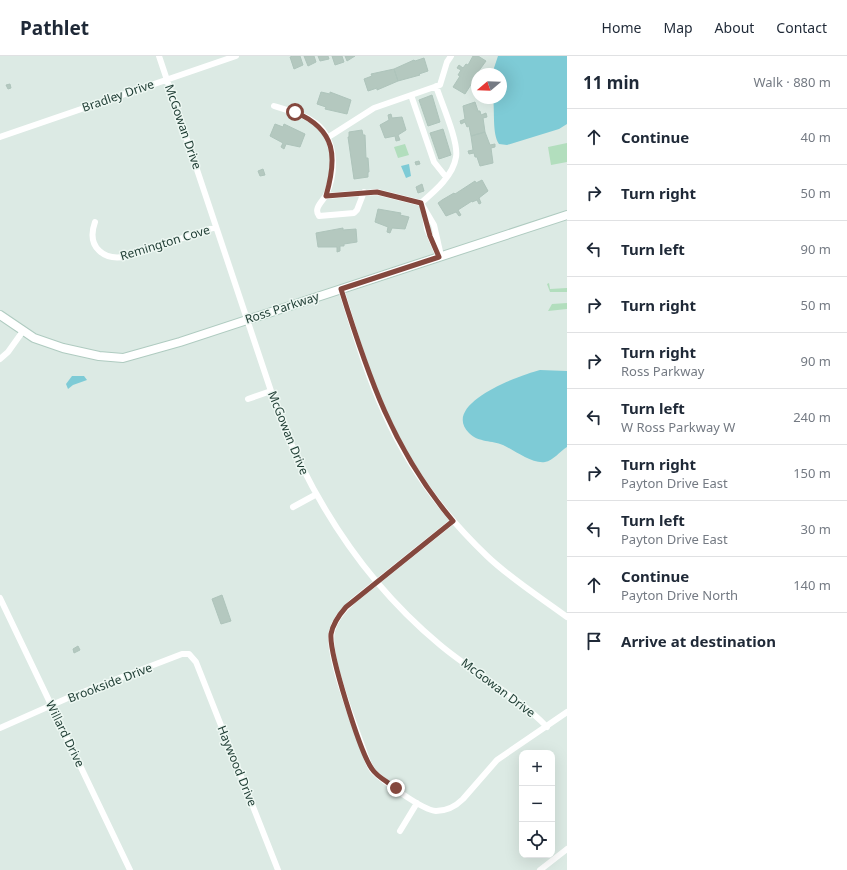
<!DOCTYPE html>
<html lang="en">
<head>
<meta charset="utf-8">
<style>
  :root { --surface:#fff; --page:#f2f2f3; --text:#1f2937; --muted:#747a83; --line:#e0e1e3 }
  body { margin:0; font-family:"Noto Sans",sans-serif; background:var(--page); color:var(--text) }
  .controls { position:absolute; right:12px; bottom:12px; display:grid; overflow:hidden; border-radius:8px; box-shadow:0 4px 16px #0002 }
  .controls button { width:36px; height:36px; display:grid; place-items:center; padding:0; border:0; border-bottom:1px solid var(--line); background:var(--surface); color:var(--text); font:20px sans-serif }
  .compass { position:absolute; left:471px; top:12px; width:36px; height:36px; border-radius:50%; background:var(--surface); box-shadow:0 4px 16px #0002; rotate:251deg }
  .stop { position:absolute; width:12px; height:12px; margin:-9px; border:3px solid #84483e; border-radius:50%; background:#fff }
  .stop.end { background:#84483e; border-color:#fff; box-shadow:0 1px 4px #0008 }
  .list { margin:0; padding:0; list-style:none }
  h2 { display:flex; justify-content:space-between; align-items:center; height:52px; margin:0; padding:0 16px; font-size:17px }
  h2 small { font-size:13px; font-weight:400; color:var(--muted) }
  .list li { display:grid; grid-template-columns:26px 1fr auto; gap:12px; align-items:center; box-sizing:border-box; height:56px; padding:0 16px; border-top:1px solid var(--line) }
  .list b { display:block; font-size:15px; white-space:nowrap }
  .list p { margin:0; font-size:13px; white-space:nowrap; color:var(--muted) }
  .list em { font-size:13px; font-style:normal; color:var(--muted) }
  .icon { flex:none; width:22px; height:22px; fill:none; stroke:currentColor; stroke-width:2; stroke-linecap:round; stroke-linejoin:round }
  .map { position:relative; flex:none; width:567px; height:814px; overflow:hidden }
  header { display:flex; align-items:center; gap:24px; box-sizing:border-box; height:56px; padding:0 20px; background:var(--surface); border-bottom:1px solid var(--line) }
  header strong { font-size:19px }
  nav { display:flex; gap:22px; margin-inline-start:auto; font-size:14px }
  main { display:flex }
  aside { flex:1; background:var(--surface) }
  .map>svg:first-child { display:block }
</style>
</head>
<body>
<header>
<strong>Pathlet</strong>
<nav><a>Home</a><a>Map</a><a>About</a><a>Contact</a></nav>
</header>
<main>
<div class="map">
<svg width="567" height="814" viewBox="0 0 567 814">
  <rect width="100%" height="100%" fill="#dceae4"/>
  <path fill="#b2debd" d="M567 87V106L551 109 548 91Z
    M405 88 409 99 398 102 394 91Z
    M549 227 550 233 567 232V236H550L547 228Z
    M567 247V253L548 255 552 248Z"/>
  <path fill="#7ecbd6" d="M498 0H567V68L559 73 507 89 499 88C492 78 495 56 493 42H501V18H492Z
    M409 108 411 120 406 122 401 110Z
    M540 314 567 315V391C560 395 553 405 545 406 532 408 514 394 503 389 492 384 479 387 469 377 440 348 520 319 540 314Z
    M72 320H84L87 324 73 329 68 333 66 328Z"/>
  <path fill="#b4c8bf" stroke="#aec4bb" d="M293 0H300L303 9 294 13 290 1Z
    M304 0H314L316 6 308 10Z
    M318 0H328L329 3 320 5Z
    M332 0H342L344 6 335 9Z
    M345 0H355L347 5Z
    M473 0H478L486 5 478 16 480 18H477V24L474 27H472L465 38 453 31 460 20 458 19 461 14 457 12 459 9 463 12 466 8 468 9Z
    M424 2 428 15 419 18 420 19 398 25 394 13 414 4 415 5Z
    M394 13 398 25 377 34V32L368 35 364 23 372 20 371 18Z
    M10 28 11 32 8 33 6 29Z
    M321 36 330 38V36L351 44 347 58 325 53 326 51 317 48Z
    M432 39 440 66 428 70 419 44Z
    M475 46 478 55H480L481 59 486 57 487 61 483 62 485 76 471 80 469 70 467 71 465 66 461 68 460 65 465 63 463 50Z
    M391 58 392 62 402 61 406 74 398 79 400 84 396 85 395 80 385 82 380 69 389 64 388 59Z
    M275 68 283 71 284 68 305 78 300 91 286 88 284 93 281 91 283 87 270 80Z
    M443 73 451 99 439 103 430 77Z
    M362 74 363 79H365L366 102H368L369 116H368V121L354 123 348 81H349V76Z
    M485 76 490 89 495 88V91L491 92 493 107 480 110 477 101H475L474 97 469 98 468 95 473 94 471 80Z
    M419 105 420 108 416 109 415 106Z
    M263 113 265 119 260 120 258 115Z
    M482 124 488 135 479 142 481 147 479 148 477 144 472 146V145L458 154 461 159 459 160 456 156 446 160 438 147 442 144 454 137 455 138 475 125 476 127Z
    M422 128 424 135 418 137 416 131Z
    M378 153 401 157 400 159 409 161 405 173 392 172 390 177 387 176 388 171 375 166Z
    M343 172V174L356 173 357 186 344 188V190H340V195L337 196V191H318L316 177Z
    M222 539 231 565 221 568 212 543Z
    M78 590 80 594 74 597 73 593Z"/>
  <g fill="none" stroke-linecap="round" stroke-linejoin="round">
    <defs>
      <path id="secondary" d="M0 259 34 282 63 292 99 300 123 302 180 286 567 159"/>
    </defs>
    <use href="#secondary" stroke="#afcbc0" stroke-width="10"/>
    <path stroke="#fff" stroke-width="6" d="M159 0 279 359C314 447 366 527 439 588 473 617 515 638 547 671
      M411 39 434 106 446 121
      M274 50C287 54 300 57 311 64 337 79 337 115 326 139 323 145 313 152 319 160L354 157 357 154 364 136
      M0 81 236 0
      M327 82 374 52 440 29 447 6 451 0
      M326 140 377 136 421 147 434 169 441 200
      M421 147C435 135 453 120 456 101 459 86 441 46 436 30
      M424 153 427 173 439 201
      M95 166C86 191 104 206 128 200L216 171
      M341 233C354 274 366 317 384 356 408 411 444 459 487 500 511 523 540 541 567 561
      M0 303 8 296 23 275
      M248 343 271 335
      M293 451 315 439
      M453 465 353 545C343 554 335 563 332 575 326 599 356 672 365 698 367 703 369 710 373 715 383 725 422 754 436 755 446 755 456 750 463 743L497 704 567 656
      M0 542 130 814
      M0 672 70 641 182 598H189L196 606 278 814
      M400 775 417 747
      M540 814 567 793"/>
    <use href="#secondary" stroke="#fff" stroke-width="8"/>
  </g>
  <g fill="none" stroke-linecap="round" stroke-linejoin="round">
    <path stroke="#84483e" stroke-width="5" d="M295 56C337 74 337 102 326 140L377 136 421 147 430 180 439 201 341 233C368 320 393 394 453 465L346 551C339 559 333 567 331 578 329 597 360 696 372 713 377 721 388 726 396 732"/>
  </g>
  <g text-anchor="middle" stroke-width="3" stroke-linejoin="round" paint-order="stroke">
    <g font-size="12" fill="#1d3b32" stroke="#edf7f2">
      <text transform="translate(118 40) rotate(-19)" y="4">Bradley Drive</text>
      <text transform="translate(183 71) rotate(71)" y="4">McGowan Drive</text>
      <text transform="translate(165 187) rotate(-17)" y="4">Remington Cove</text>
      <text transform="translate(282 252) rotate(-18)" y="4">Ross Parkway</text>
      <text transform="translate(288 377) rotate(68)" y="4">McGowan Drive</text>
      <text transform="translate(110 627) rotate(-21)" y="4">Brookside Drive</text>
      <text transform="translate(498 632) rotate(37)" y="4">McGowan Drive</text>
      <text transform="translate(65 678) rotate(64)" y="4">Willard Drive</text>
      <text transform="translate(237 710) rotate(68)" y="4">Haywood Drive</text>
    </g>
  </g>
</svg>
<div class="controls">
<button>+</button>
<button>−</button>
<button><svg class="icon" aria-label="locate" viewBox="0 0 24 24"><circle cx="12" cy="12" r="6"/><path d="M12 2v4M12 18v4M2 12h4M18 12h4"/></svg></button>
</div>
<svg class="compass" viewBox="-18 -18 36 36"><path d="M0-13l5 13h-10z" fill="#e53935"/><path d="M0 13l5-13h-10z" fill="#747a83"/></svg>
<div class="stop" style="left:295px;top:56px"></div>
<div class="stop end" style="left:396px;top:732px"></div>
</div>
<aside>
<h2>11 min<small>Walk · 880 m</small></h2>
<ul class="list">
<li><svg class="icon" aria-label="ahead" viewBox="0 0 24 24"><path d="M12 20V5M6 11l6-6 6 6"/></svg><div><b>Continue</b></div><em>40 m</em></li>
<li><svg class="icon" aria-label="right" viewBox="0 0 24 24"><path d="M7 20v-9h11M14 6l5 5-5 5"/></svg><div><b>Turn right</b></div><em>50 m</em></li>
<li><svg class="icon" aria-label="left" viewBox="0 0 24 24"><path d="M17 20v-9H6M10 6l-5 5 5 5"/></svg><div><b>Turn left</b></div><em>90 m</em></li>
<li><svg class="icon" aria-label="right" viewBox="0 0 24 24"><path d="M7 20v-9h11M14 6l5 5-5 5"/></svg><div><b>Turn right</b></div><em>50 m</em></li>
<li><svg class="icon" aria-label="right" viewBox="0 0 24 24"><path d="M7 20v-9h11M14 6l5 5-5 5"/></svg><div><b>Turn right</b><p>Ross Parkway</p></div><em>90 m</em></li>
<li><svg class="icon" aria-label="left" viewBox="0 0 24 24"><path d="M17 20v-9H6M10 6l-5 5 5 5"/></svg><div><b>Turn left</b><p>W Ross Parkway W</p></div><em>240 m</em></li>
<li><svg class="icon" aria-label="right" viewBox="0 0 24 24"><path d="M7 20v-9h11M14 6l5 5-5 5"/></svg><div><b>Turn right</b><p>Payton Drive East</p></div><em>150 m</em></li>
<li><svg class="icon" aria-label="left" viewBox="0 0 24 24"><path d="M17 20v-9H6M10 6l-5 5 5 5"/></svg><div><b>Turn left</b><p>Payton Drive East</p></div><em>30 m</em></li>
<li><svg class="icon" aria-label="ahead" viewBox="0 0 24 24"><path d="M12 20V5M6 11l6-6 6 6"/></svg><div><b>Continue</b><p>Payton Drive North</p></div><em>140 m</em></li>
<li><svg class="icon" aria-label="arrive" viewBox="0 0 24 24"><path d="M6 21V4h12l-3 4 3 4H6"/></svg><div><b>Arrive at destination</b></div></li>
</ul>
</aside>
</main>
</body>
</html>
